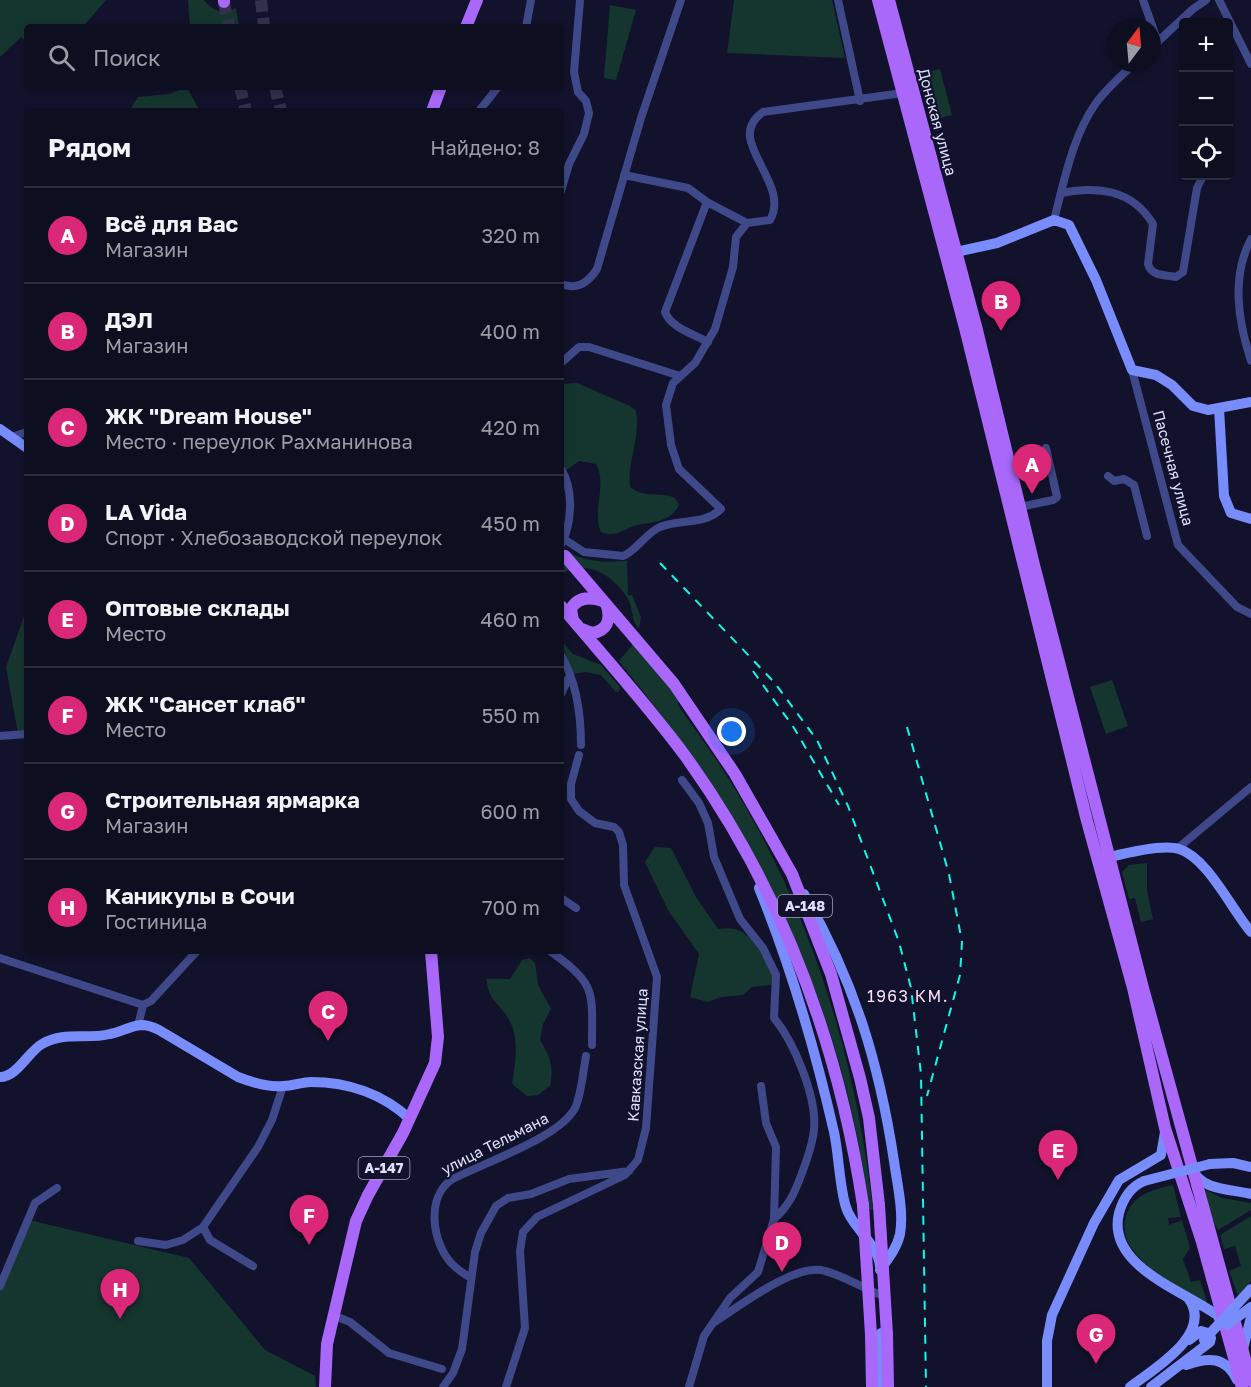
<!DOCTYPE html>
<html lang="ru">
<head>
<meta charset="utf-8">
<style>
  :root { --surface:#0e0e21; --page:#17172a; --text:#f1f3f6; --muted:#9b9ca5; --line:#2e2e3f; --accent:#db2777 }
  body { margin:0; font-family:"Golos Text",sans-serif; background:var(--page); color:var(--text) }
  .controls { position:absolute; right:18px; top:18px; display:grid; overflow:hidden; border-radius:6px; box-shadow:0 3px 9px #0003 }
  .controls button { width:54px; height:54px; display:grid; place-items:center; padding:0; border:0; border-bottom:2px solid var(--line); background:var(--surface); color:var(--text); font:30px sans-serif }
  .compass { position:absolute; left:1107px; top:18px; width:54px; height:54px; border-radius:50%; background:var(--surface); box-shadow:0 3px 9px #0003; rotate:16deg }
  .you { position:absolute; left:732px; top:732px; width:21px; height:21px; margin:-15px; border:4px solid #fff; border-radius:50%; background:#1a73e8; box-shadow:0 0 0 9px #1a73e833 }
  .badge { display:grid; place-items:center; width:39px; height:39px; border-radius:50%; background:var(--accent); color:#fff; font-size:20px; font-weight:700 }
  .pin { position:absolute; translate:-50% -50px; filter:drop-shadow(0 2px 3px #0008) }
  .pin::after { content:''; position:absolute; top:32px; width:21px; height:18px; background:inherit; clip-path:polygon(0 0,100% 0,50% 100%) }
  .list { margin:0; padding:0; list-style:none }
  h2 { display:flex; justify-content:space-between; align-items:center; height:78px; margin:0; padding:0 24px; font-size:26px }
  h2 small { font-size:20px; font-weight:400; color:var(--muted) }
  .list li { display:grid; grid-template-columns:39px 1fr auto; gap:18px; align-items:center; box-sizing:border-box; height:96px; padding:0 24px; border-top:2px solid var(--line) }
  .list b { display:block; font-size:22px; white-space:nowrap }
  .list p { margin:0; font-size:20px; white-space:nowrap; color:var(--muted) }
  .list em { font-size:20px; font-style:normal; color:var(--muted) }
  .icon { flex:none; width:33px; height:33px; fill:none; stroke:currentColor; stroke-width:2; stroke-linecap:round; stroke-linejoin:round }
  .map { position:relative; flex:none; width:1251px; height:1387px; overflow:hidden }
  .search { position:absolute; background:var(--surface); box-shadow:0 3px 9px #0003; left:24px; top:24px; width:540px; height:66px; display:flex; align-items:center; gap:15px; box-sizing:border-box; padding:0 21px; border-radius:6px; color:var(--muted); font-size:22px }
  .panel { position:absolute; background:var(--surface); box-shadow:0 3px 9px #0003; left:24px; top:108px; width:540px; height:846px; border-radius:6px }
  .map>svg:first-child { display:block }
</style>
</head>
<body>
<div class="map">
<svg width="1251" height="1387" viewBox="0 0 1251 1387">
  <rect width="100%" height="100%" fill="#12122c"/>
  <path fill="#15362f" d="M0 0H106L83 27H27V42L21 37 0 57Z
    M188 0H204C212 11 224 15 236 8L239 27H190Z
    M734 0H832L845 58 727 53Z
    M610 5 636 10 616 80 604 78Z
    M940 69 952 115 931 120 919 74Z
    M184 88H187L200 111 130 110 138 97 169 94Z
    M577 383 630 406 636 411C641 437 627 461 630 487 645 499 660 491 675 498L679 505C671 522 653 522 637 525 623 529 617 538 601 532 591 510 608 486 596 464L579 461 561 474V384Z
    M564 548C580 563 607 562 627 561L628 595H632L641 617 639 629C631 621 633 608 628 599 614 576 585 557 561 575V555Z
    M27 608V734H18L6 667Z
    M561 640 573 654 601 665 620 687 619 691 616 692 601 675 585 672 572 674Z
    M634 643 679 699 678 705C695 730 714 755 730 781 811 911 856 1058 873 1210L869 1209C850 1057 795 913 712 785 684 742 651 702 619 661Z
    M1112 680 1128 726 1106 734 1090 687Z
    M655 847 671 848 696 897 718 929C726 928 734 927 742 932 756 940 778 968 771 985L752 987 743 995 721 997 708 1002 690 997 699 954 668 910 645 862Z
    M1147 863V891L1153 919 1141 922 1135 898 1129 899 1122 872 1129 865Z
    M530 958 535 963 538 985 551 1009 543 1024 540 1040C550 1056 554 1067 550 1086L538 1095 527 1096 512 1084C515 1062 521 1035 506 1015 494 998 491 1003 486 979H510L522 960Z
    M1173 1185 1181 1217 1168 1218 1169 1225 1182 1220 1190 1248 1183 1259 1191 1282 1200 1280 1208 1305C1180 1286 1113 1257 1126 1216 1133 1194 1153 1190 1173 1185Z
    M1202 1188 1222 1198 1251 1203V1210L1218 1230 1209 1213Z
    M1251 1216V1281L1239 1298 1229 1271 1241 1266 1235 1246 1224 1249 1220 1235Z
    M29 1220 189 1258 265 1350 315 1376 316 1387H0V1289Z"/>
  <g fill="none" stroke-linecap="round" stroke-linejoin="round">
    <path stroke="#31314c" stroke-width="12" stroke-dasharray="12 6" stroke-linecap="butt" d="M261 0 264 27
      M224 2 229 27
      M240 87 246 111
      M275 87 281 111"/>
    <path stroke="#3f4989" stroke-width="8" d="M838 0 860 101
      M1143 0 1158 42
      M1219 0 1251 64
      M526 27 531 0
      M1152 47 1193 9 1206 0
      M479 111 498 87
      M624 175 688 188 707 202 747 223 770 220C792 182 722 140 763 112L903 93
      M561 191 569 164 584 134 589 113 586 101 578 92 574 72 580 0
      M1061 193C1097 186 1132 189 1153 224L1148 264C1151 276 1165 275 1176 277L1183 272 1197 188 1203 176
      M707 202 665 312C671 328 694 334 708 342
      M1054 220C1064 181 1073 135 1096 103 1107 88 1121 76 1135 63
      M1251 239C1231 277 1238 321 1251 361
      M561 284C577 290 588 283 597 269L641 118 681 0
      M561 363 579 347H589L680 376
      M1132 370 1178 545 1237 607 1251 614
      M11 437 27 432
      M561 469C574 489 572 524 561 545
      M1108 476 1114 481 1124 479 1134 485 1147 536
      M1020 507 1053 500 1057 497 1046 448
      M564 539 584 552 623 556C635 552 645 534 660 527 682 518 703 526 721 509L679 469 671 445 666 405 673 383 695 363 715 329 733 267 736 237 747 223
      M561 655C576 681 581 714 581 745
      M561 694 569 677
      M0 736 27 734
      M682 780 699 803 708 823 714 857 740 919 763 948 776 975 774 1018C794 1042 817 1097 814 1129 813 1144 807 1159 802 1173 795 1192 789 1206 774 1219
      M1178 848 1251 787
      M561 898 576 908
      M550 951C597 985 592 990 592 1045
      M0 958 143 1005 151 1001 197 951
      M138 1026 143 1005
      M203 1227 210 1240 253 1266
      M138 1241 166 1245 183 1240 203 1227 258 1147 272 1120 283 1086
      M471 1278C464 1274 457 1269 452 1264 432 1243 426 1198 451 1180 482 1163 563 1137 576 1106 582 1090 583 1072 586 1056
      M0 1286 35 1203 57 1188
      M335 1316 350 1322 389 1353 442 1369
      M713 1323C739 1307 795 1262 825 1271 845 1276 862 1288 881 1295
      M443 1387 453 1373 462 1349 475 1252 481 1233 496 1206 508 1198 531 1194 569 1179 629 1171
      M506 1387 525 1328 520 1251 523 1232 537 1217 625 1175 638 1160 646 1128 657 977 624 885 623 845 619 832 614 827 595 823 579 811 571 799V784L579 755
      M689 1387 704 1336 730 1298 758 1272 774 1219 776 1147 766 1123 761 1086"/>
    <path stroke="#788cfb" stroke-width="10" d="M956 252 997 243 1054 220 1069 225 1096 280 1132 370 1156 375 1172 385 1193 406 1208 410 1251 402
      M1219 408 1224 496 1231 513 1251 519
      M0 429 27 448
      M1110 857C1126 853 1164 844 1179 849 1207 857 1232 910 1251 932
      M759 888C791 967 815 1049 834 1132 839 1156 839 1181 845 1204 851 1228 879 1244 880 1267
      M804 894C854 981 879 1062 894 1161 897 1183 904 1212 900 1234 897 1248 888 1259 880 1270
      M0 1077C17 1077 28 1052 42 1044 64 1031 87 1040 110 1034 121 1032 130 1026 141 1025 148 1025 153 1027 159 1030L238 1077C251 1082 268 1088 283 1086 293 1086 302 1082 311 1082 348 1082 383 1094 410 1119
      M1210 1164 1233 1163 1251 1167
      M1193 1170C1202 1191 1232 1189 1251 1194
      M1144 1181C1130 1187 1123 1199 1119 1213 1106 1266 1183 1290 1217 1315L1223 1325
      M881 1333 882 1387
      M1243 1349 1251 1317
      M1186 1365C1208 1357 1226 1356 1237 1380
      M1047 1387V1341L1052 1315 1094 1223 1119 1180 1161 1155 1165 1132
      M1130 1387C1154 1369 1215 1333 1188 1298
      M1151 1387 1210 1342 1211 1338 1208 1333 1201 1331 1189 1340"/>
    <path stroke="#aa68fb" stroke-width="12" d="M224 0V2
      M878 0 965 328 1087 821 1133 988 1165 1128 1202 1242 1242 1387
      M889 0 976 326 1034 565 1143 988 1251 1381
      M466 27 477 0
      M432 111 441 87
      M565 556 674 684 735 774 792 874 831 974 860 1078 869 1118 879 1205
      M561 606C603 656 647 704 686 757 783 892 838 1041 863 1205
      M573 620 571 609C578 596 591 597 603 601
      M582 629 592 633C607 631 611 620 607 606
      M887 1334 888 1387
      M871 1335 872 1387
      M325 1387 327 1344 356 1221 368 1195 403 1133 435 1063 438 1037 431 951"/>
    <path stroke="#10f9e7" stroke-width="2" stroke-dasharray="9 8" stroke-linecap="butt" d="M660 563 774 682 817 740 848 806 899 942 911 988 921 1074 926 1387
      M753 671 794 728 839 805
      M907 727 949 874 962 942 960 975 927 1096"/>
    <path stroke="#788cfb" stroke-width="10" d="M1144 1181 1210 1164
      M1227 1325 1251 1307
      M1204 1340 1251 1289"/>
    <path stroke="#aa68fb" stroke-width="12" d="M863 1205 871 1335
      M879 1205 887 1334"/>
  </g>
  <g text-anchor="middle" stroke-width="4.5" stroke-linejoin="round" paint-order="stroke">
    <g fill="#12122c" stroke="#a1a2bf" stroke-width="1.5">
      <rect x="778" y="895" width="54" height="22" rx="4.5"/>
      <rect x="358.5" y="1157" width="51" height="22" rx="4.5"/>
    </g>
    <g font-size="14" font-weight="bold" fill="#dee0fe">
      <text x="805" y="911">А-148</text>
      <text x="384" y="1173">А-147</text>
    </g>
    <g font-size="15" fill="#dee0fe" stroke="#12122c">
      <text transform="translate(937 122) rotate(75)" y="5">Донская улица</text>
      <text transform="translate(1173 468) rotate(75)" y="5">Пасечная улица</text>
      <text transform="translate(638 1055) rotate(-86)" y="5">Кавказская улица</text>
      <text transform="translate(495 1144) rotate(-27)" y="5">улица Тельмана</text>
    </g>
    <g font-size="16" letter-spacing="1.5" fill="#fee0f9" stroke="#12122c">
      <text x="908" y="1002">1963 КМ.</text>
    </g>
  </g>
</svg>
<div class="controls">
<button>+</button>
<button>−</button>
<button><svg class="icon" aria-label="locate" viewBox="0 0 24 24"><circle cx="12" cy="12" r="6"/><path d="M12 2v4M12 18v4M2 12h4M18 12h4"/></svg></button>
</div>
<svg class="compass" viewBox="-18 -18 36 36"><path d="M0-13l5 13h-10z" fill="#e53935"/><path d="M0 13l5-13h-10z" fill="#9b9ca5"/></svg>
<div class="you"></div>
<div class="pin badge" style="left:1032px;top:494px">A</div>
<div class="pin badge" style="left:1001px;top:331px">B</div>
<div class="pin badge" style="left:328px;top:1041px">C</div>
<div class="pin badge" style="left:782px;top:1272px">D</div>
<div class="pin badge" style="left:1058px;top:1180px">E</div>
<div class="pin badge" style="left:309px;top:1245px">F</div>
<div class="pin badge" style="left:1096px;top:1364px">G</div>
<div class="pin badge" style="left:120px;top:1319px">H</div>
<div class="search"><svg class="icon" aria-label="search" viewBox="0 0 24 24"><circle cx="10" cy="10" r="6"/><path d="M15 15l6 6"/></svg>Поиск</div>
<section class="panel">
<h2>Рядом<small>Найдено: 8</small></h2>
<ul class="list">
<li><span class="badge">A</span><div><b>Всё для Вас</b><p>Магазин</p></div><em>320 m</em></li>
<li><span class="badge">B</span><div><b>ДЭЛ</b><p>Магазин</p></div><em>400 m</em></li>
<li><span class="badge">C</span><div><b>ЖК &quot;Dream House&quot;</b><p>Место · переулок Рахманинова</p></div><em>420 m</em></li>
<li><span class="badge">D</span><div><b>LA Vida</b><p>Спорт · Хлебозаводской переулок</p></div><em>450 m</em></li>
<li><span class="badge">E</span><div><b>Оптовые склады</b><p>Место</p></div><em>460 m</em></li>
<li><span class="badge">F</span><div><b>ЖК &quot;Сансет клаб&quot;</b><p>Место</p></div><em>550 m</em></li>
<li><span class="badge">G</span><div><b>Строительная ярмарка</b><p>Магазин</p></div><em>600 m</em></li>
<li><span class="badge">H</span><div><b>Каникулы в Сочи</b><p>Гостиница</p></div><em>700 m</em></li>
</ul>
</section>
</div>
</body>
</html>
